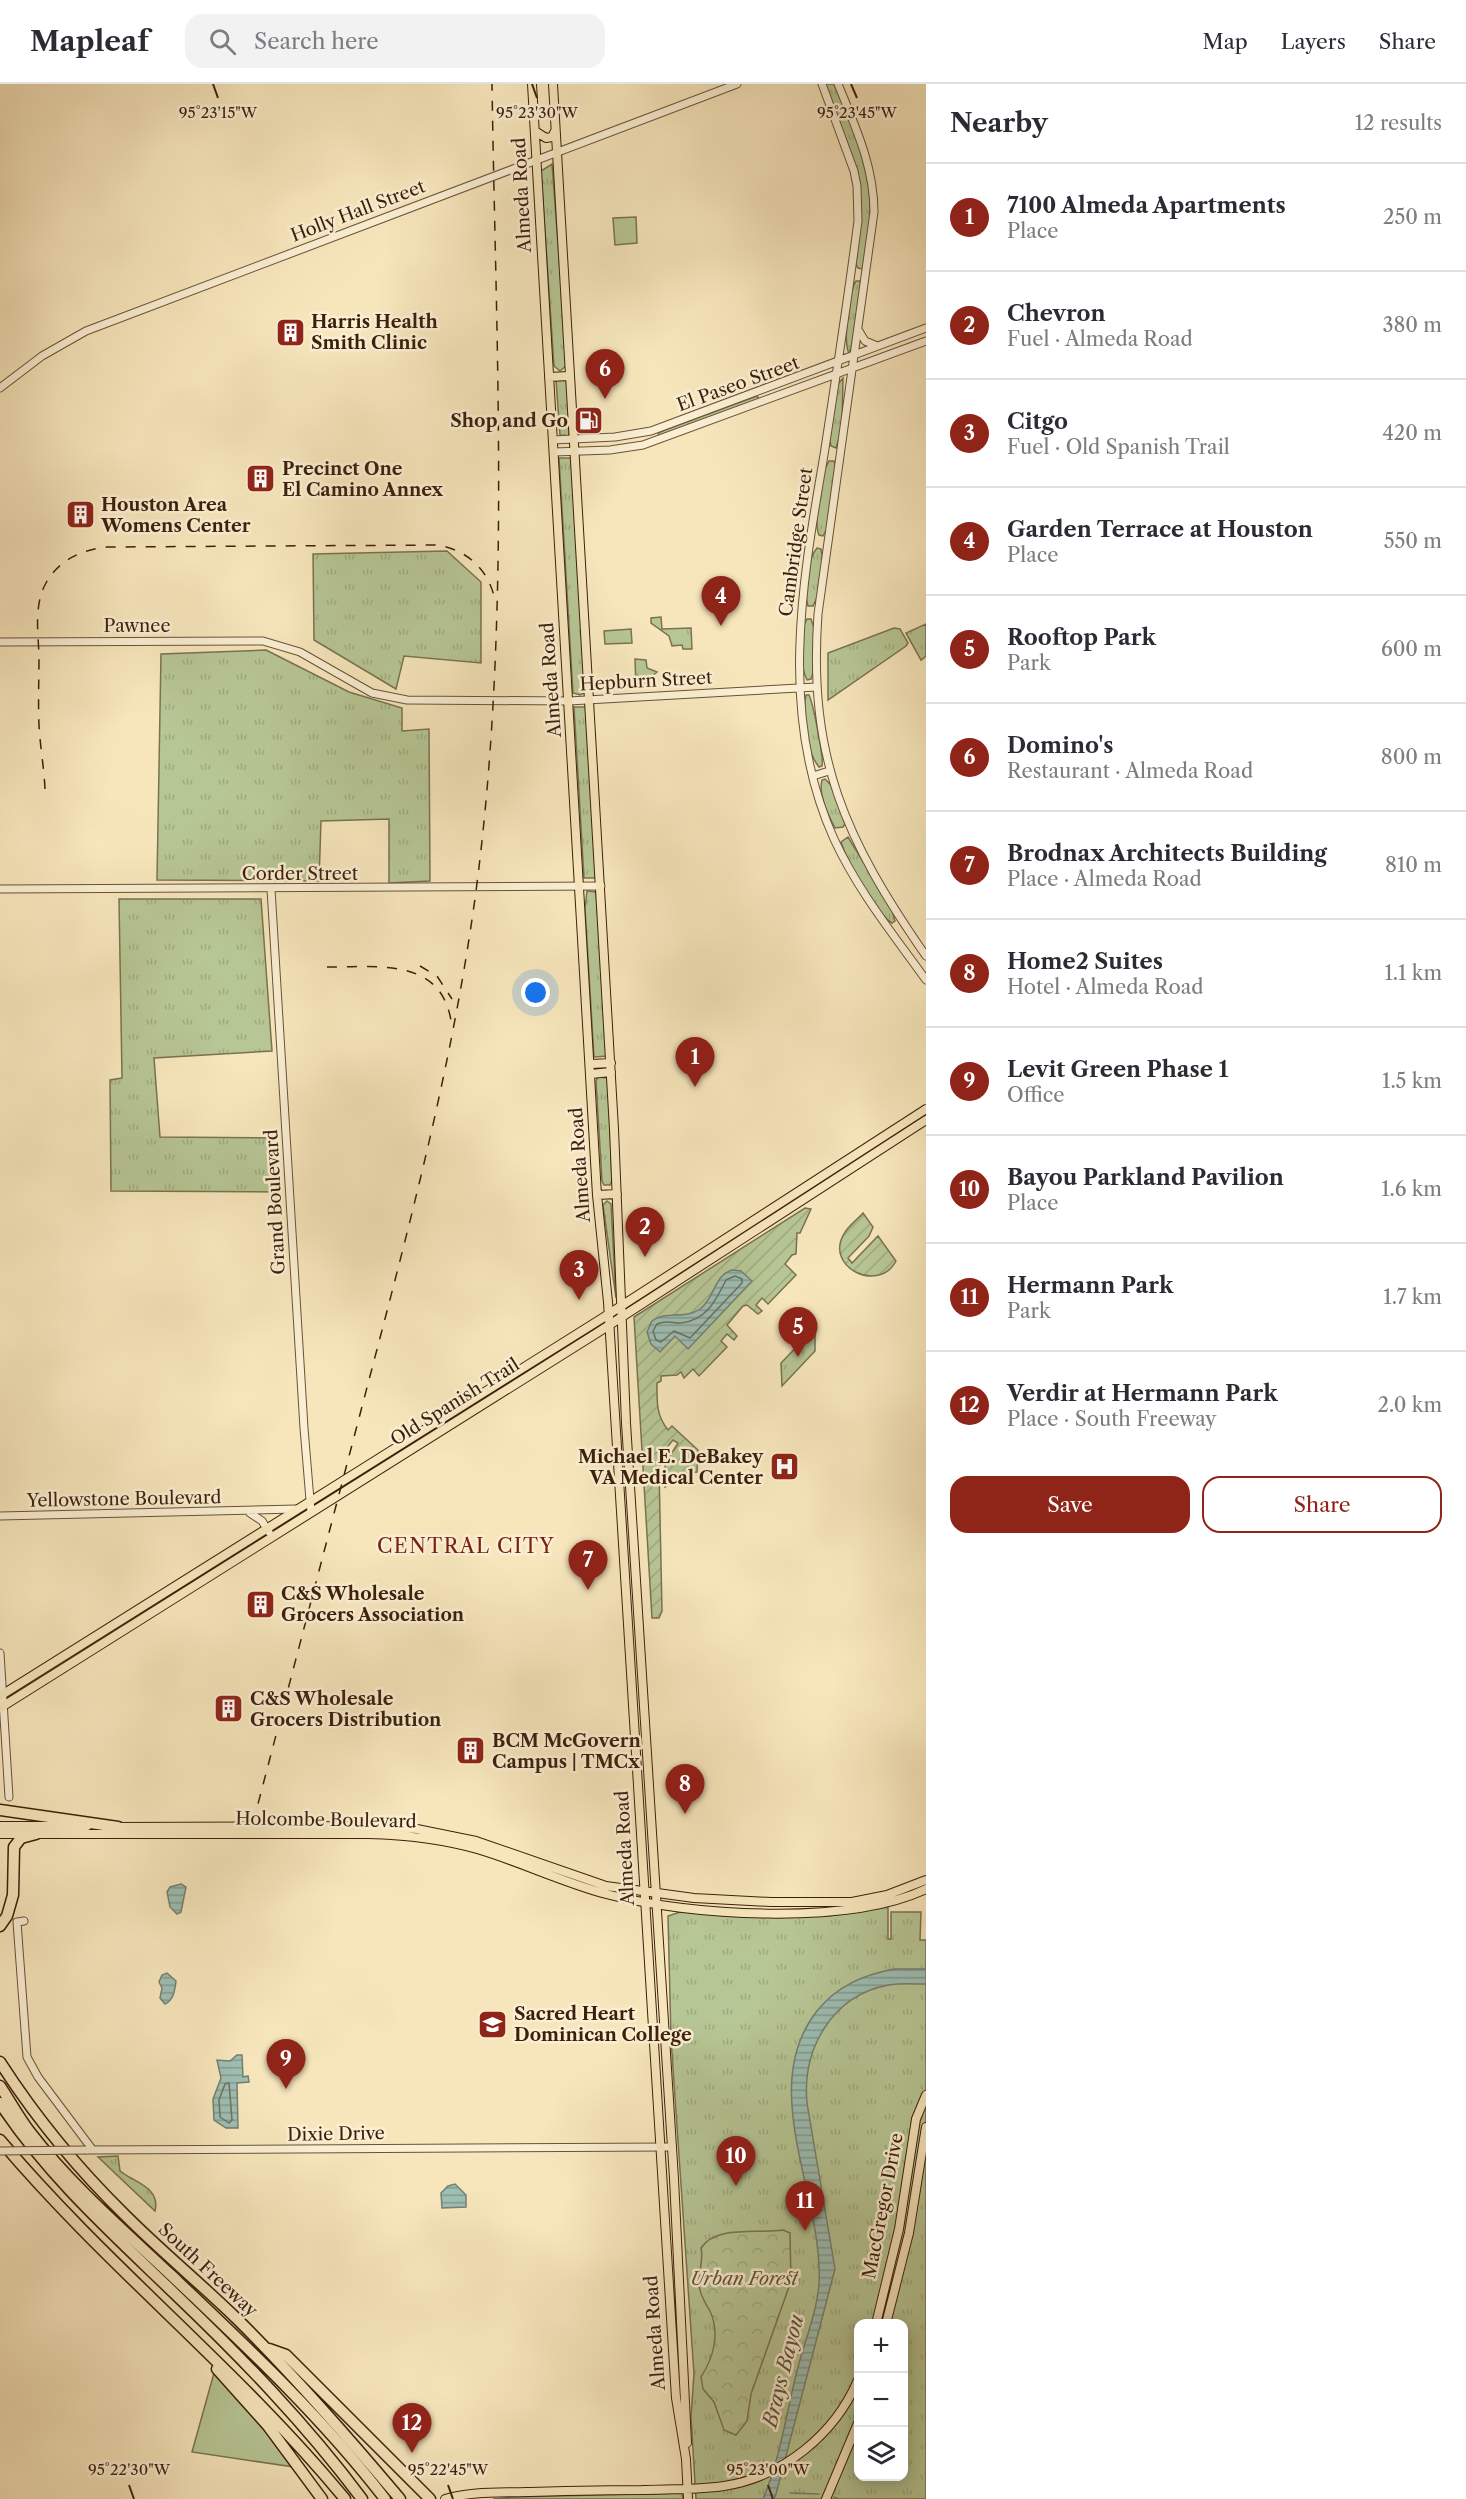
<!DOCTYPE html>
<html lang="en">
<head>
<meta charset="utf-8">
<style>
  :root { --surface:#fff; --page:#f2f2f3; --text:#2b2b33; --muted:#7c7c81; --line:#e1e1e2; --accent:#8f2418 }
  body { margin:0; font-family:"Libre Caslon Text",serif; background:var(--page); color:var(--text) }
  .controls { position:absolute; right:18px; bottom:18px; display:grid; overflow:hidden; border-radius:12px; box-shadow:0 3px 15px #0003 }
  .controls button { width:54px; height:54px; display:grid; place-items:center; padding:0; border:0; border-bottom:2px solid var(--line); background:var(--surface); color:var(--text); font:30px sans-serif }
  .you { position:absolute; left:536px; top:909px; width:21px; height:21px; margin:-15px; border:4px solid #fff; border-radius:50%; background:#1a73e8; box-shadow:0 0 0 9px #1a73e833 }
  .badge { display:grid; place-items:center; width:39px; height:39px; border-radius:50%; background:var(--accent); color:#fff; font-size:20px; font-weight:700 }
  .pin { position:absolute; translate:-50% -50px; filter:drop-shadow(0 2px 3px #0008) }
  .pin::after { content:''; position:absolute; top:32px; width:21px; height:18px; background:inherit; clip-path:polygon(0 0,100% 0,50% 100%) }
  .list { margin:0; padding:0; list-style:none }
  h2 { display:flex; justify-content:space-between; align-items:center; height:78px; margin:0; padding:0 24px; font-size:26px }
  h2 small { font-size:20px; font-weight:400; color:var(--muted) }
  .list li { display:grid; grid-template-columns:39px 1fr auto; gap:18px; align-items:center; box-sizing:border-box; height:108px; padding:0 24px; border-top:2px solid var(--line) }
  .list b { display:block; font-size:22px; white-space:nowrap }
  .list p { margin:0; font-size:20px; white-space:nowrap; color:var(--muted) }
  .list em { font-size:20px; font-style:normal; color:var(--muted) }
  .actions { display:flex; gap:12px; padding:18px 24px }
  .actions a { flex:1; padding:14px 0; border:2px solid var(--accent); border-radius:18px; text-align:center; font-size:21px; color:var(--accent) }
  .actions .main { background:var(--accent); color:#fff }
  .icon { flex:none; width:33px; height:33px; fill:none; stroke:currentColor; stroke-width:2; stroke-linecap:round; stroke-linejoin:round }
  .map { position:relative; flex:none; width:926px; height:2415px; overflow:hidden }
  header { display:flex; align-items:center; gap:36px; box-sizing:border-box; height:84px; padding:0 30px; background:var(--surface); border-bottom:2px solid var(--line) }
  header strong { font-size:28px }
  nav { display:flex; gap:33px; margin-inline-start:auto; font-size:21px }
  .search { width:420px; height:54px; background:var(--page); display:flex; align-items:center; gap:15px; box-sizing:border-box; padding:0 21px; border-radius:18px; color:var(--muted); font-size:22px }
  main { display:flex }
  aside { flex:1; background:var(--surface) }
  .map>svg:first-child { display:block }
</style>
</head>
<body>
<header>
<strong>Mapleaf</strong>
<div class="search"><svg class="icon" aria-label="search" viewBox="0 0 24 24"><circle cx="10" cy="10" r="6"/><path d="M15 15l6 6"/></svg>Search here</div>
<nav><a>Map</a><a>Layers</a><a>Share</a></nav>
</header>
<main>
<div class="map">
<svg width="926" height="2415" viewBox="0 0 926 2415">
  <defs>
    <pattern id="grass-tufts" width="24" height="20" patternUnits="userSpaceOnUse" patternTransform="scale(1.5)"><rect width="24" height="20" fill="#b7c695"/><path d="M3 7l-1-3M5 7V3M7 7l1-3M15 17l-1-3M17 17v-4M19 17l1-3" fill="none" stroke="#9eaa7f"/></pattern>
    <pattern id="forest-crowns" width="20" height="18" patternUnits="userSpaceOnUse" patternTransform="scale(1.5)"><rect width="20" height="18" fill="#b7c695"/><path d="M2 6a3 3 0 1 1 6 0M12 15a3 3 0 1 1 6 0" fill="none" stroke="#9eaa7f"/></pattern>
    <pattern id="garden-furrows" width="10" height="10" patternUnits="userSpaceOnUse" patternTransform="scale(1.5)"><rect width="10" height="10" fill="#b7c695"/><path d="M-1 1l2-2M0 10L10 0M9 11l2-2" fill="none" stroke="#9eaa7f"/></pattern>
    <pattern id="water-rules" width="6" height="5" patternUnits="userSpaceOnUse" patternTransform="scale(1.5)"><rect width="6" height="5" fill="#9dbfb4"/><path d="M0 2.5h6" fill="none" stroke="#819b91"/></pattern>
  </defs>
  <rect width="100%" height="100%" fill="#f7e6bc"/>
  <filter id="stains"><feTurbulence type="fractalNoise" baseFrequency=".00333" numOctaves="4"/><feColorMatrix values="0 0 0 0 .2 0 0 0 0 .09 0 0 0 0 .02 0 0 0 .5 -.17"/></filter>
  <radialGradient id="worn" r=".72"><stop offset=".6" stop-color="#630" stop-opacity="0"/><stop offset="1" stop-color="#630" stop-opacity=".3"/></radialGradient>
  <path fill="url(#grass-tufts)" stroke="#7a7250" stroke-width="1.5" fill-rule="evenodd" d="M824 0H834C859 50 877 102 868 157 867 166 866 177 862 185L858 184 855 179V82Z
    M552 80 567 281 560 287 554 282 541 87Z
    M856 197H860L861 202 851 267H848C844 253 848 209 856 197Z
    M843 294 842 345 836 364 831 362 829 353 838 300Z
    M556 296H565L568 300 569 352 560 351Z
    M757 312 759 315 752 319 659 352 658 349 665 346Z
    M559 374H572L586 608 580 611 573 609Z
    M829 377H834L836 383 828 443 823 452 819 451C813 437 821 389 829 377Z
    M817 464 821 465C825 480 821 509 813 522H808C803 507 807 476 817 464Z
    M447 467 481 498V579L404 572 396 605 314 556 313 470Z
    M661 533 662 545 691 544 692 565H683L682 561 672 562 669 552 651 539V534Z
    M807 535H811L814 544 813 589 811 595 807 596C800 582 798 548 807 535Z
    M926 540V572L921 576 906 549Z
    M894 544 900 545 908 559 906 562 828 616V569Z
    M266 566 349 608 402 624V647L429 645 430 797 389 799V735L321 737 319 797 157 796 161 570Z
    M635 575 646 576 647 584 657 588 650 594 646 603 636 604Z
    M806 611H809C813 619 824 674 822 682L819 683C806 667 801 630 806 611Z
    M574 623H586L597 794H584Z
    M825 695 832 702 845 740 843 743 835 744C828 731 818 710 822 696Z
    M848 753 891 823 895 837 892 839C873 828 848 779 841 758Z
    M587 807 596 808 608 972 594 973 585 824Z
    M119 815H261L272 967 154 974 160 1053 275 1054 279 1108 111 1107 110 996 122 994Z
    M598 993 608 994 612 1097 610 1101H604L602 1097 596 997Z
    M607 1117 611 1120 616 1214 603 1121Z
    M815 1244V1267L782 1302 781 1279Z
    M888 1823V1855H891V1828H921L920 1856H926V2415H696L691 2333 694 2290 671 1955 668 1832 680 1828 829 1832ZM858 2240H904V2392H858Z
    M118 2072 120 2087C133 2098 161 2103 155 2127L98 2073Z
    M682 2409 683 2415H493L514 2413Z"/>
  <path fill="url(#forest-crowns)" stroke="#7a7250" stroke-width="1.5" d="M783 2146 790 2149 791 2197 751 2310 747 2337 736 2351 724 2346 714 2318 703 2305 701 2293C714 2273 720 2249 710 2227 705 2218 700 2212 699 2201 698 2188 704 2177 701 2164 716 2141 758 2150 783 2146Z"/>
  <path fill="url(#garden-furrows)" stroke="#7a7250" stroke-width="1.5" d="M805 1124 811 1125 800 1149H797L796 1170 792 1171 785 1180 796 1191 768 1220 762 1214 756 1221 762 1227 758 1230 747 1221 743 1222 727 1241 737 1252 734 1256 727 1250 721 1257 727 1263 699 1292 693 1285 684 1294 681 1288 677 1291 661 1292V1297L657 1299C657 1318 656 1331 668 1346L672 1342 698 1366 697 1388 686 1389 665 1403V1380L678 1359 673 1356 664 1367 659 1385 662 1527 659 1534H652L634 1233Z
    M863 1129 873 1143 869 1152 848 1174 852 1179 878 1152 896 1177C879 1210 824 1183 844 1150 848 1142 857 1136 863 1129Z"/>
  <path fill="#b7c695" stroke="#7a7250" stroke-width="1.5" d="M636 133 637 159 615 161 613 134Z
    M631 545 632 559 605 560 604 547Z
    M214 2289 271 2352 294 2383 192 2368Z"/>
  <path fill="url(#water-rules)" stroke="#767f70" stroke-width="1.5" d="M732 1186 741 1187 752 1197 688 1265 675 1252 660 1268 651 1260 647 1248 652 1237C666 1226 685 1236 700 1225 715 1214 714 1191 732 1186Z
    M181 1800 186 1803 181 1828 177 1830 170 1823 167 1808 170 1803Z
    M894 1885H926V1900C914 1900 900 1899 889 1901 832 1911 802 1965 807 2019L835 2185 776 2410 774 2415H763C780 2376 787 2325 798 2283 805 2257 817 2227 819 2200 824 2113 756 2004 817 1927 837 1902 863 1891 894 1885Z
    M167 1889 176 1897C175 1905 174 1916 165 1920L160 1914 162 1904 159 1898 162 1891Z
    M237 1971H242L243 1993 248 1992 249 1998 237 1999 238 2044H226L214 2036 213 2015 221 1994 217 1976 230 1977Z
    M455 2100 466 2111V2123L442 2124 441 2109 448 2102Z"/>
  <g fill="none" stroke-linecap="round" stroke-linejoin="round">
    <path stroke="#6c6f60" stroke-width="1.5" d="M735 1192 742 1195V1199L690 1254 674 1247 661 1258 656 1256 653 1247 657 1240C665 1236 672 1239 681 1239 707 1236 716 1216 726 1196Z
      M229 1999 232 2036 229 2039 220 2033 219 2016 225 2000Z"/>
    <path stroke="#767f70" stroke-width="1.5" d="M790 2409 819 2410
      M834 2413 839 2415"/>
    <defs>
      <path id="minor" d="M822 0 854 87 857 102 858 137C848 215 836 293 824 371 802 499 778 631 834 755 858 807 893 850 926 896
        M838 0C855 42 874 82 874 128L818 530C808 674 845 755 926 872
        M859 247 865 257 877 262
        M0 304 42 272 86 247 737 0
        M553 356 615 353 651 347 926 244
        M554 368 610 366 643 361 926 257
        M0 558 263 557 300 568 372 609 407 616 569 617 816 603
        M813 692 829 687
        M0 805 601 802
        M271 805 304 1344 311 1428
        M250 1429 262 1437 269 1448
        M0 1432 296 1425
        M0 1569 9 1713
        M24 1837 17 1838 27 1973 38 1993 92 2065
        M86 2066 672 2063"/>
      <path id="major" d="M532 0 597 1111 608 1218 676 2314 686 2375 688 2415
        M553 0 614 1045 626 1339 674 2095 687 2359
        M535 47 546 54 552 53 555 47
        M549 293 569 292
        M591 980 611 979
        M591 990 611 988
        M597 1111 617 1110
        M0 1612 601 1235 926 1025
        M0 1624 597 1249 926 1036
        M0 1742H87
        M112 1743 370 1742 417 1745 476 1757 606 1802 694 1814 771 1818H852L887 1811 926 1796
        M0 1750H368C405 1751 442 1755 477 1765 521 1778 562 1798 606 1810 690 1832 848 1842 926 1805
        M876 2240 899 2145 916 2035 926 2011
        M886 2240 909 2149 926 2043
        M445 2415C471 2407 501 2409 527 2408 566 2407 604 2406 642 2406 669 2405 697 2406 724 2402 783 2393 835 2350 858 2296
        M826 2415 858 2339"/>
      <path id="highway" d="M0 1726 118 1743
        M0 1842 7 1832 13 1811 14 1763 21 1754 36 1750
        M0 1978C36 2034 78 2085 126 2132 161 2167 200 2199 236 2234 294 2291 347 2352 400 2415
        M0 2002C10 2017 19 2034 30 2048 71 2101 122 2145 171 2191 246 2262 322 2333 385 2415
        M0 2019C48 2092 113 2150 175 2210 243 2275 306 2340 362 2415
        M0 2056C107 2183 239 2286 345 2415
        M269 2265 286 2271 430 2415
        M217 2285 268 2342 322 2415"/>
    </defs>
    <use href="#minor" stroke="#6b5137" stroke-width="9"/>
    <use href="#major" stroke="#3c1f0b" stroke-width="10"/>
    <use href="#highway" stroke="#3c1f0b" stroke-width="13"/>
    <use href="#minor" stroke="#faefd3" stroke-width="7"/>
    <use href="#major" stroke="#f7e6bc" stroke-width="8"/>
    <use href="#highway" stroke="#f7e6bc" stroke-width="10"/>
    <path stroke="#3c1f0b" stroke-width="1.5" stroke-dasharray="10 10" stroke-linecap="butt" d="M45 705C44 683 40 662 39 641 38 618 39 595 39 571 38 548 34 520 46 499 59 476 81 466 107 463L438 461C466 466 487 484 494 512
      M420 882 437 892 452 915
      M327 883C381 883 445 873 452 944
      M253 1739C292 1590 331 1441 370 1292 412 1132 454 972 476 807 511 540 496 268 492 0"/>
    <defs>
      <path id="minor-bridge" d="M0 2067 86 2066"/>
    </defs>
    <use href="#minor-bridge" stroke="#6b5137" stroke-width="9" stroke-linecap="butt"/>
    <use href="#minor-bridge" stroke="#faefd3" stroke-width="7"/>
  </g>
  <path fill="none" stroke="#3c1f0b" stroke-width="2" d="M213 0 218 14M532 0 537 14M851 0 857 14M129 2401 134 2415M448 2401 453 2415M768 2401 773 2415"/>
  <defs>
    <symbol id="building-square" viewBox="-11 -11 22 22"><rect x="-9" y="-9" width="18" height="18" rx="4" fill="#8f2418" stroke="#faefd3"/><path d="M-4-6H4V6H1V3H-1V6H-4ZM-2.5-4.3h1.7v1.8h-1.7ZM.8-4.3h1.7v1.8H.8ZM-2.5-1h1.7V.8h-1.7ZM.8-1h1.7V.8H.8Z" fill="#fff"/></symbol>
    <symbol id="fuel-square" viewBox="-11 -11 22 22"><rect x="-9" y="-9" width="18" height="18" rx="4" fill="#8f2418" stroke="#faefd3"/><path d="M-5.5-6h7V0h2V4h1.3V-2.5L3-4.5l.8-.8L6-3V5H2.5V1h-1V6h-7ZM-4.2-4.7v3.2H.2V-4.7Z" fill="#fff"/></symbol>
    <symbol id="hospital-square" viewBox="-11 -11 22 22"><rect x="-9" y="-9" width="18" height="18" rx="4" fill="#8f2418" stroke="#faefd3"/><path d="M-5-5h3v3.5h4V-5h3V5h-3V1.5h-4V5h-3Z" fill="#fff"/></symbol>
    <symbol id="university-square" viewBox="-11 -11 22 22"><rect x="-9" y="-9" width="18" height="18" rx="4" fill="#8f2418" stroke="#faefd3"/><path d="M0-5L7-2L0 1L-7-2ZM-4 1L0 2.5L4 1V4Q0 6-4 4Z" fill="#fff"/></symbol>
  </defs>
  <g fill-rule="evenodd">
    <use href="#building-square" x="274" y="232" width="33" height="33"/>
    <use href="#fuel-square" x="572" y="320" width="33" height="33"/>
    <use href="#building-square" x="244" y="378" width="33" height="33"/>
    <use href="#building-square" x="64" y="414" width="33" height="33"/>
    <use href="#hospital-square" x="768" y="1366" width="33" height="33"/>
    <use href="#building-square" x="244" y="1504" width="33" height="33"/>
    <use href="#building-square" x="212" y="1608" width="33" height="33"/>
    <use href="#building-square" x="454" y="1650" width="33" height="33"/>
    <use href="#university-square" x="476" y="1924" width="33" height="33"/>
  </g>
  <g text-anchor="middle" stroke-width="5" stroke-linejoin="round" paint-order="stroke">
    <g font-size="18" fill="#3c1f0b" stroke="#faefd3">
      <text transform="translate(522 111) rotate(-93)" y="6">Almeda Road</text>
      <text transform="translate(358 127) rotate(-21)" y="6">Holly Hall Street</text>
      <text transform="translate(738 300) rotate(-20)" y="6">El Paseo Street</text>
      <text transform="translate(796 458) rotate(-82)" y="6">Cambridge Street</text>
      <text x="137" y="548">Pawnee</text>
      <text transform="translate(551 596) rotate(-94)" y="6">Almeda Road</text>
      <text transform="translate(646 597) rotate(-3)" y="6">Hepburn Street</text>
      <text x="300" y="796">Corder Street</text>
      <text transform="translate(580 1081) rotate(-94)" y="6">Almeda Road</text>
      <text transform="translate(275 1118) rotate(-93)" y="6">Grand Boulevard</text>
      <text transform="translate(455 1318) rotate(-32)" y="6">Old Spanish Trail</text>
      <text transform="translate(124 1415) rotate(-1)" y="6">Yellowstone Boulevard</text>
      <text transform="translate(326 1736) rotate(1)" y="6">Holcombe Boulevard</text>
      <text transform="translate(625 1764) rotate(-93)" y="6">Almeda Road</text>
      <text transform="translate(336 2050) rotate(-1)" y="6">Dixie Drive</text>
      <text transform="translate(883 2122) rotate(-79)" y="6">MacGregor Drive</text>
      <text transform="translate(208 2186) rotate(43)" y="6">South Freeway</text>
      <text transform="translate(655 2249) rotate(-94)" y="6">Almeda Road</text>
    </g>
    <g font-size="18" font-weight="bold" fill="#3c1f0b" stroke="#faefd3" text-anchor="start">
      <text x="311" y="244">Harris Health<tspan x="311" dy="21">Smith Clinic</tspan></text>
      <text x="568" y="343" text-anchor="end">Shop and Go</text>
      <text x="282" y="391">Precinct One<tspan x="282" dy="21">El Camino Annex</tspan></text>
      <text x="101" y="427">Houston Area<tspan x="101" dy="21">Womens Center</tspan></text>
      <text x="763" y="1379" text-anchor="end">Michael E. DeBakey<tspan x="763" dy="21">VA Medical Center</tspan></text>
      <text x="281" y="1516">C&amp;S Wholesale<tspan x="281" dy="21">Grocers Association</tspan></text>
      <text x="250" y="1621">C&amp;S Wholesale<tspan x="250" dy="21">Grocers Distribution</tspan></text>
      <text x="492" y="1663">BCM McGovern<tspan x="492" dy="21">Campus | TMCx</tspan></text>
      <text x="514" y="1936">Sacred Heart<tspan x="514" dy="21">Dominican College</tspan></text>
    </g>
    <g font-size="18" font-style="italic" fill="#615134" stroke="#faefd3">
      <text x="744" y="2201">Urban Forest</text>
    </g>
    <g font-size="20" letter-spacing="1.5" fill="#7a1f14" stroke="#faefd3">
      <text x="466" y="1469">CENTRAL CITY</text>
    </g>
    <g font-size="20" font-style="italic" fill="#594f3e" stroke="#faefd3">
      <text transform="translate(783 2287) rotate(-76)" y="7">Brays Bayou</text>
    </g>
  </g>
  <g font-size="15" text-anchor="middle" fill="#3c1f0b" stroke="#faefd3" stroke-width="5" stroke-linejoin="round" paint-order="stroke">
    <text x="218" y="34">95°23'15"W</text>
    <text x="857" y="34">95°23'45"W</text>
    <text x="537" y="34">95°23'30"W</text>
    <text x="129" y="2391">95°22'30"W</text>
    <text x="448" y="2391">95°22'45"W</text>
    <text x="768" y="2391">95°23'00"W</text>
  </g>
  <rect width="100%" height="100%" filter="url(#stains)"/>
  <rect width="100%" height="100%" fill="url(#worn)"/>
</svg>
<div class="controls">
<button>+</button>
<button>−</button>
<button><svg class="icon" aria-label="layers" viewBox="0 0 24 24"><path d="M12 4l9 5-9 5-9-5zM3 14l9 5 9-5"/></svg></button>
</div>
<div class="you"></div>
<div class="pin badge" style="left:695px;top:1003px">1</div>
<div class="pin badge" style="left:645px;top:1173px">2</div>
<div class="pin badge" style="left:579px;top:1216px">3</div>
<div class="pin badge" style="left:721px;top:542px">4</div>
<div class="pin badge" style="left:798px;top:1273px">5</div>
<div class="pin badge" style="left:605px;top:315px">6</div>
<div class="pin badge" style="left:588px;top:1506px">7</div>
<div class="pin badge" style="left:685px;top:1730px">8</div>
<div class="pin badge" style="left:286px;top:2005px">9</div>
<div class="pin badge" style="left:736px;top:2102px">10</div>
<div class="pin badge" style="left:805px;top:2147px">11</div>
<div class="pin badge" style="left:412px;top:2369px">12</div>
</div>
<aside>
<h2>Nearby<small>12 results</small></h2>
<ul class="list">
<li><span class="badge">1</span><div><b>7100 Almeda Apartments</b><p>Place</p></div><em>250 m</em></li>
<li><span class="badge">2</span><div><b>Chevron</b><p>Fuel · Almeda Road</p></div><em>380 m</em></li>
<li><span class="badge">3</span><div><b>Citgo</b><p>Fuel · Old Spanish Trail</p></div><em>420 m</em></li>
<li><span class="badge">4</span><div><b>Garden Terrace at Houston</b><p>Place</p></div><em>550 m</em></li>
<li><span class="badge">5</span><div><b>Rooftop Park</b><p>Park</p></div><em>600 m</em></li>
<li><span class="badge">6</span><div><b>Domino's</b><p>Restaurant · Almeda Road</p></div><em>800 m</em></li>
<li><span class="badge">7</span><div><b>Brodnax Architects Building</b><p>Place · Almeda Road</p></div><em>810 m</em></li>
<li><span class="badge">8</span><div><b>Home2 Suites</b><p>Hotel · Almeda Road</p></div><em>1.1 km</em></li>
<li><span class="badge">9</span><div><b>Levit Green Phase 1</b><p>Office</p></div><em>1.5 km</em></li>
<li><span class="badge">10</span><div><b>Bayou Parkland Pavilion</b><p>Place</p></div><em>1.6 km</em></li>
<li><span class="badge">11</span><div><b>Hermann Park</b><p>Park</p></div><em>1.7 km</em></li>
<li><span class="badge">12</span><div><b>Verdir at Hermann Park</b><p>Place · South Freeway</p></div><em>2.0 km</em></li>
</ul>
<div class="actions"><a class="main">Save</a><a>Share</a></div>
</aside>
</main>
</body>
</html>
